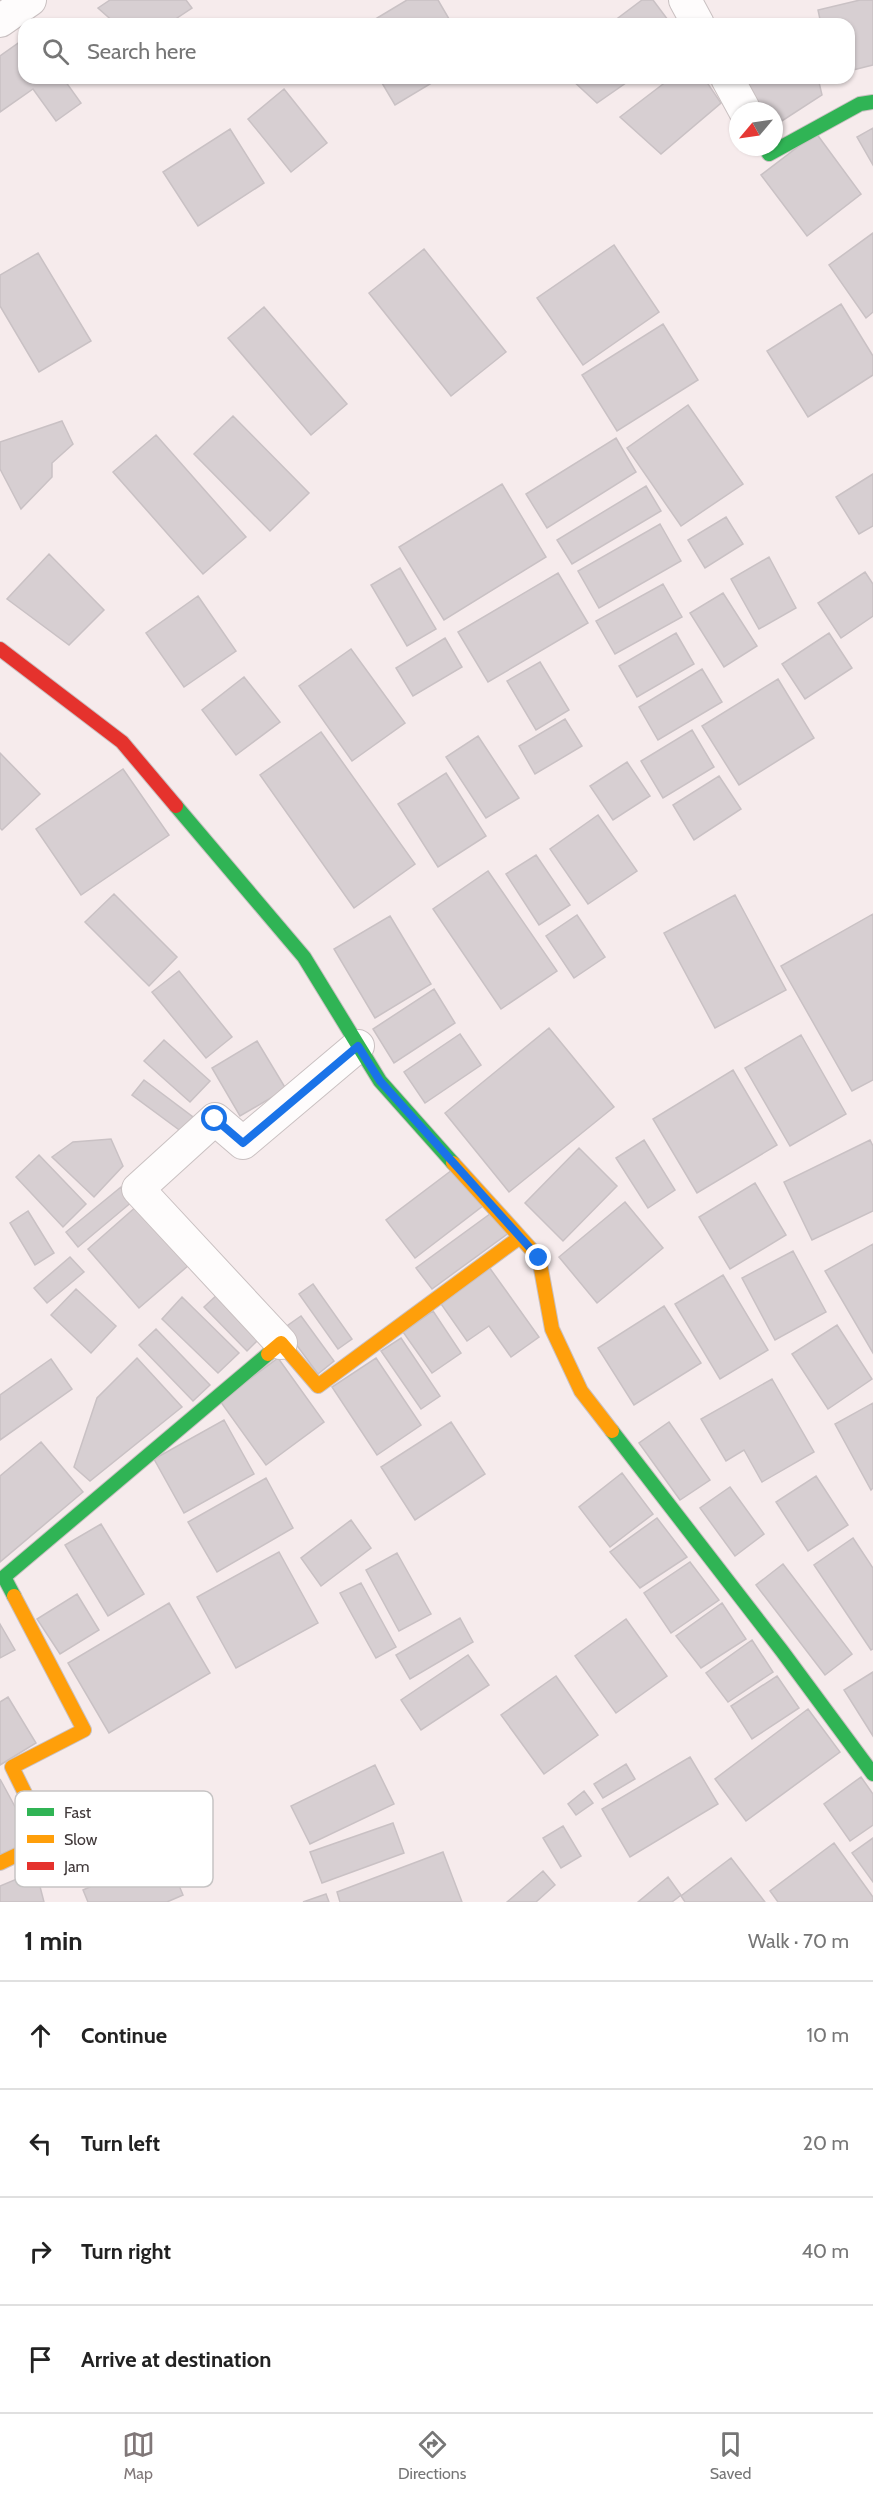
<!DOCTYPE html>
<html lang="en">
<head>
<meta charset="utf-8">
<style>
  :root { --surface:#fff; --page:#f6f6f6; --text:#222; --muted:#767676; --line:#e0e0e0; --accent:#807778 }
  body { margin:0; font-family:Cabin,sans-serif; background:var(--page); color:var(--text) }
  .compass { position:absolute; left:729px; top:102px; width:54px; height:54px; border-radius:50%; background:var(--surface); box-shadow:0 2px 4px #0004; rotate:241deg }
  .stop { position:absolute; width:18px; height:18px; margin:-14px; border:4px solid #1a73e8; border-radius:50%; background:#fff }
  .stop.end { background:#1a73e8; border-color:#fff; box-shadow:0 2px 6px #0008 }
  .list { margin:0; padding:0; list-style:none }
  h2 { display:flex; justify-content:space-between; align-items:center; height:78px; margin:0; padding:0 24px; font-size:26px }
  h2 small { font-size:20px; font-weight:400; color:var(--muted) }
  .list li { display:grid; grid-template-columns:39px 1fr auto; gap:18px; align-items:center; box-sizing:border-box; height:108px; padding:0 24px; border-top:2px solid var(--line) }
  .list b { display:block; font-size:22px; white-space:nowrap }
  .list em { font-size:20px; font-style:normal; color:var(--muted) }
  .icon { flex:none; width:33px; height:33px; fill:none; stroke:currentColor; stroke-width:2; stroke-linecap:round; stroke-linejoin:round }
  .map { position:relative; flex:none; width:873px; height:1902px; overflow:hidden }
  .search { position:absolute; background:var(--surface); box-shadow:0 2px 4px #0004; left:18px; right:18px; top:18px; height:66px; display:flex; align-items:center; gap:15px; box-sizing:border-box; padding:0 21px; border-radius:18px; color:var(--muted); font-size:22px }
  .sheet { height:510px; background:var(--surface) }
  nav { display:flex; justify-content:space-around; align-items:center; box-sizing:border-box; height:84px; border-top:2px solid var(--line); background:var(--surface); font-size:16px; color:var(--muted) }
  nav a { display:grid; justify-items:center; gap:3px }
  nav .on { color:var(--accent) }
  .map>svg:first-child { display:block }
</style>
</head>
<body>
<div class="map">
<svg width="873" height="1902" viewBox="0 0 873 1902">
  <rect width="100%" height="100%" fill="#f6ebec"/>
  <path fill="#d7cfd2" stroke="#c9c1c4" stroke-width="1.5" d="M110 0H186L192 8 168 24H116L98 8Z
    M407 0H438L452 24H367Z
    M642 0H653L671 24H610Z
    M860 0H873V65L849 71V24H821L818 10Z
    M24 39V78H63L81 103 56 121 33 89 0 112V56Z
    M379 78H440L395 105Z
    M570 78H633L597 103Z
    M671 78H704L721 103 661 154 620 117Z
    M745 78H818L822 95 774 126V111H761Z
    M284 89 327 143 291 172 248 119Z
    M873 128V165L857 137Z
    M230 129 264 183 198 226 163 172Z
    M816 133 861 194 807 236 761 175Z
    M873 233V312L866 318 829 265Z
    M614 245 659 312 583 365 537 298Z
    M424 249 506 352 451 396 369 293Z
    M38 253 91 341 39 372 0 306V275Z
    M841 304 873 356V375L808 417 767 351Z
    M264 307 347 404 311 435 228 338Z
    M663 324 698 380 617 431 582 375Z
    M688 405 743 484 681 526 627 448Z
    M233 416 309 493 270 531 194 454Z
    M62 421 73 444 52 463V477L21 509 0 469V442Z
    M156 435 246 537 203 574 113 472Z
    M616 438 636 472 547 528 526 494Z
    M873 474V526L859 534 836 497Z
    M502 484 546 557 444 620 399 547Z
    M646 486 661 511 572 564 557 540Z
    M726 517 743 544 705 568 688 540Z
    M660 524 681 561 599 608 578 571Z
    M49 554 104 610 69 645 7 599Z
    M769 557 796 608 759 629 731 579Z
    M400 568 436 629 407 646 371 585Z
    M865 572 873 584V616L841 638 818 603Z
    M558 573 588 623 488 682 458 632Z
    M663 584 682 617 615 654 596 621Z
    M723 593 757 646 724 667 690 613Z
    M198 596 236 651 184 687 146 633Z
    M676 633 694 664 637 697 619 666Z
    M829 633 852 668 805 699 782 664Z
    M445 638 462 667 413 696 396 668Z
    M351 649 405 723 352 761 299 686Z
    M540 662 569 710 536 730 507 681Z
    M702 669 722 702 658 740 639 707Z
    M244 677 280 722 236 755 202 710Z
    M778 679 814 738 739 785 702 726Z
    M565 719 582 746 535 774 519 746Z
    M692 730 714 767 663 798 641 761Z
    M321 732 415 864 354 908 260 775Z
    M478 736 519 798 486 818 446 757Z
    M0 753 40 794 2 830 0 828Z
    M627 762 650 796 613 820 590 786Z
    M123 769 169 835 81 895 36 829Z
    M446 773 486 836 438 867 398 804Z
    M719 776 741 809 694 840 673 805Z
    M598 815 637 871 588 904 550 849Z
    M536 855 570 905 539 925 506 874Z
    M488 871 557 971 501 1009 433 909Z
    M114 894 177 957 149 986 85 922Z
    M735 895 786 990 715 1028 664 933Z
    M873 914V1080L852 1091 781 966Z
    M577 915 605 957 574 978 546 936Z
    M390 916 431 984 375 1018 334 949Z
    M179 971 232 1037 206 1058 152 992Z
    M434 989 455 1023 394 1063 373 1029Z
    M549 1028 614 1107 509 1192 445 1113Z
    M460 1034 481 1065 425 1103 404 1072Z
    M801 1035 846 1114 790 1146 745 1068Z
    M164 1040 210 1081 190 1102 144 1061Z
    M257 1041 286 1089 240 1116 212 1068Z
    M733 1070 777 1145 697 1193 653 1119Z
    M144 1080 193 1117 182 1132 132 1095Z
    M111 1139 123 1166 94 1197 52 1157 73 1142Z
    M644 1140 675 1190 648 1208 616 1158Z
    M870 1140 873 1146V1211L812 1240 784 1182Z
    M579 1148 617 1186 563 1241 525 1203Z
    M39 1155 86 1204 63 1227 16 1177Z
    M456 1167 484 1205 415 1258 386 1220Z
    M755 1183 786 1235 730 1269 699 1217Z
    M121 1187 133 1201 78 1247 66 1232Z
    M625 1202 663 1248 597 1303 559 1257Z
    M138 1205 189 1265 139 1308 88 1249Z
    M28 1211 54 1253 35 1265 10 1223Z
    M494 1211 510 1232 432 1289 416 1268Z
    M873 1244V1353L825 1271Z
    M793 1251 826 1312 775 1340 742 1278Z
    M70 1257 84 1272 47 1303 34 1288Z
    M489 1267 539 1337 511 1357 489 1326 467 1341 439 1301Z
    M723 1275 768 1350 720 1379 675 1304Z
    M313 1284 352 1339 338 1349 299 1294Z
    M76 1289 116 1326 91 1353 51 1315Z
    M219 1293 262 1336 247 1351 204 1307Z
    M182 1297 239 1353 218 1373 162 1319Z
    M664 1306 701 1363 634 1405 598 1348Z
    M433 1311 461 1353 432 1373 403 1332Z
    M301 1316 334 1361 318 1374 284 1328Z
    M837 1325 872 1379 828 1409 792 1354Z
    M156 1329 210 1385 193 1401 139 1345Z
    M401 1338 440 1396 421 1409 381 1351Z
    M137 1358 182 1407 90 1481 74 1467 97 1398Z
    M278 1358 324 1422 266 1465 220 1401Z
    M376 1358 421 1425 377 1455 332 1387Z
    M51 1359 72 1389 0 1440V1395Z
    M772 1379 814 1452 762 1482 744 1450 726 1461 701 1419Z
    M873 1403V1488L871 1490 835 1424Z
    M224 1420 254 1474 184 1513 154 1459Z
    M451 1422 485 1474 415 1520 381 1467Z
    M669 1422 710 1480 680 1500 639 1443Z
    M41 1442 83 1492 0 1562V1476Z
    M622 1473 653 1514 610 1547 579 1507Z
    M816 1476 848 1525 808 1551 776 1502Z
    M266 1478 293 1528 217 1572 188 1522Z
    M730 1487 764 1534 735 1556 700 1508Z
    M657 1518 687 1557 640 1588 610 1552Z
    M351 1520 371 1548 321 1586 301 1558Z
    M101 1524 144 1594 108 1616 65 1545Z
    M853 1538 873 1568V1649L871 1650 814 1565Z
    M279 1552 318 1623 236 1668 197 1597Z
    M397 1553 431 1614 399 1631 366 1570Z
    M690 1562 719 1600 671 1633 644 1593Z
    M783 1564 852 1654 825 1675 756 1585Z
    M361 1583 396 1647 376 1658 340 1593Z
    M77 1594 99 1630 60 1654 37 1619Z
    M169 1603 210 1673 109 1733 68 1663Z
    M722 1603 746 1639 701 1668 676 1636Z
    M460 1618 473 1642 410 1679 396 1655Z
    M626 1619 667 1676 616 1713 575 1656Z
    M0 1624 15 1650 0 1658Z
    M752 1640 773 1672 728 1702 706 1673Z
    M468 1655 489 1685 421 1730 401 1700Z
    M873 1672V1736L844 1690Z
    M556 1676 598 1735 544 1774 501 1715Z
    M777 1676 799 1708 752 1739 731 1706Z
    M8 1697 36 1743 0 1765V1702Z
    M808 1709 840 1752 746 1821 715 1779Z
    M690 1757 718 1804 630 1857 602 1809Z
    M626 1764 635 1779 603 1798 594 1784Z
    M375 1765 394 1804 310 1844 291 1806Z
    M861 1777 873 1794V1825L850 1841 824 1804Z
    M0 1779 33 1840 0 1855Z
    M584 1791 593 1803 576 1815 568 1804Z
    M393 1823 404 1853 322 1883 310 1852Z
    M563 1826 581 1856 561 1868 543 1838Z
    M873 1838V1882L852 1853Z
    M834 1843 873 1897V1902H778L770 1891Z
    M443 1852 462 1902H340L337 1892Z
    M166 1854 183 1895 167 1902H88L83 1890Z
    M731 1858 765 1902H685L681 1896Z
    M36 1871 44 1902H0V1886Z
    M543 1871 555 1885 536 1902H507Z
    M668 1877 681 1895 672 1902H638Z
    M326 1894 329 1902H303Z"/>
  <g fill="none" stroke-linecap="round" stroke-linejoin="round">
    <defs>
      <path id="street" d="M685 0 698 24
        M0 21 30 0
        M727 78 745 111
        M281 1343 138 1189 215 1119 243 1143 358 1046"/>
      <path id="fast" d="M765 147 769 154 860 104 873 102
        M176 806 304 957 380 1081 453 1163
        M612 1431 782 1651 873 1774
        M14 1596 4 1577 268 1354"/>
      <path id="slow" d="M453 1163 539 1258 552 1329 581 1391 612 1431
        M268 1354 281 1343 318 1386 520 1237
        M0 1863 48 1840 12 1767 84 1730 14 1596"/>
      <path id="jam" d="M0 649 122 742 176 806"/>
    </defs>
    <use href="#street" stroke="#c9c0c1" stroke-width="34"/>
    <use href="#fast" stroke="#c9c0c1" stroke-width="16"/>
    <use href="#slow" stroke="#c9c0c1" stroke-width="16"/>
    <use href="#jam" stroke="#c9c0c1" stroke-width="16"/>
    <use href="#street" stroke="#fefcfc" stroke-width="32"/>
    <use href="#fast" stroke="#30b455" stroke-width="14"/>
    <use href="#slow" stroke="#ff9f0a" stroke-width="14"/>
    <use href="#jam" stroke="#e5322d" stroke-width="14"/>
  </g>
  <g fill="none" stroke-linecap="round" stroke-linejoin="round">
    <path stroke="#1a73e8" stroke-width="8" d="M215 1119 243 1143 358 1046 380 1081 539 1258"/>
  </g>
  <rect x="15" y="1791" width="198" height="96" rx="9" fill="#fff" stroke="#c6c4c4" stroke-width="1.5"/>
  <rect x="27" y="1808" width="27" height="8" fill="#30b455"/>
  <rect x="27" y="1835" width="27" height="8" fill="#ff9f0a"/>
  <rect x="27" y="1862" width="27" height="8" fill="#e5322d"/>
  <g font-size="16" fill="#41393a">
    <text x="64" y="1818">Fast</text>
    <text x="64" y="1845">Slow</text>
    <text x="64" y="1872">Jam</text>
  </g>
</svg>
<svg class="compass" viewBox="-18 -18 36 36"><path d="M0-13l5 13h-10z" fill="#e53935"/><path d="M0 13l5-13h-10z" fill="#767676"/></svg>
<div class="stop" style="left:215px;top:1119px"></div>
<div class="stop end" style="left:539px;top:1258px"></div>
<div class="search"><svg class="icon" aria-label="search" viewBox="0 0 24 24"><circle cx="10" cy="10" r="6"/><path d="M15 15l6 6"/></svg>Search here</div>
</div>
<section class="sheet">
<h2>1 min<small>Walk · 70 m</small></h2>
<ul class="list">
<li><svg class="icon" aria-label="ahead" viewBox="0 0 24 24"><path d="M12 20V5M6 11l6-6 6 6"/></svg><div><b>Continue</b></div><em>10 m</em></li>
<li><svg class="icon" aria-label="left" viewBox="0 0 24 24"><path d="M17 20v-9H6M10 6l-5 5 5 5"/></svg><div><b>Turn left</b></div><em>20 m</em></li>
<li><svg class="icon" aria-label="right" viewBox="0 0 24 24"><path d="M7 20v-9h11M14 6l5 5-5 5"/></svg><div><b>Turn right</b></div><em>40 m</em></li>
<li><svg class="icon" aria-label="arrive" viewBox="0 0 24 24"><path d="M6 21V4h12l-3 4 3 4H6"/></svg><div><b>Arrive at destination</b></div></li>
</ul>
</section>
<nav>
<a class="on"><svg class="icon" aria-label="map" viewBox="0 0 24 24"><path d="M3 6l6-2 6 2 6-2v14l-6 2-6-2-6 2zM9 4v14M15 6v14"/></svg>Map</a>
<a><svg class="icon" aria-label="directions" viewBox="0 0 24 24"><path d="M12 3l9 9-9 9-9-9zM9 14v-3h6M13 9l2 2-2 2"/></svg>Directions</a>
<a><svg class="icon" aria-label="saved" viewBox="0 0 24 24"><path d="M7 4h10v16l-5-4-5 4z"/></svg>Saved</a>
</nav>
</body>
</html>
